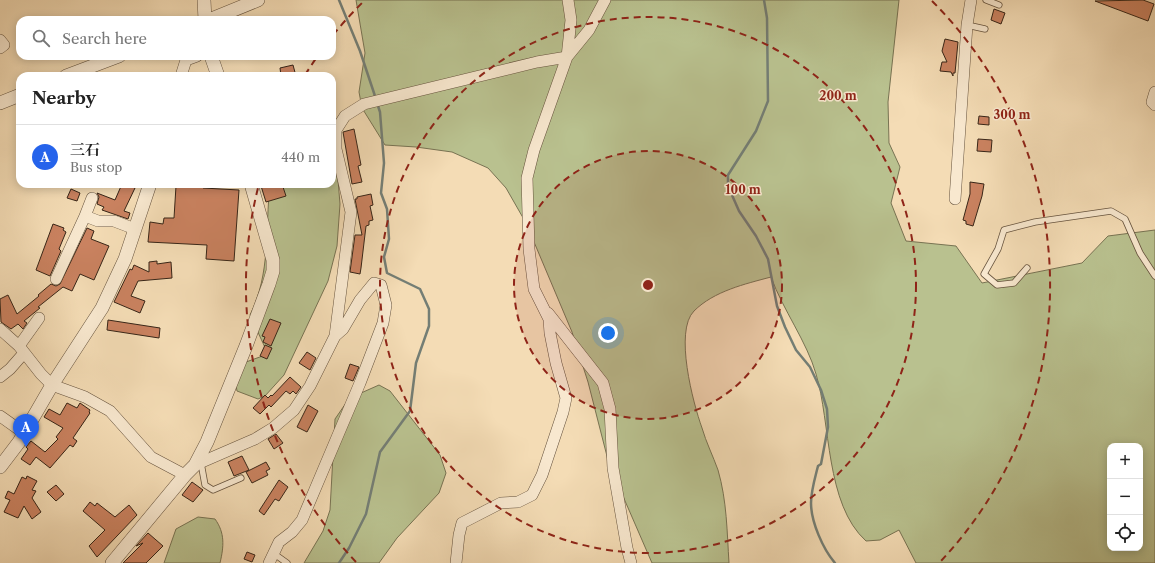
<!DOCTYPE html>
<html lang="en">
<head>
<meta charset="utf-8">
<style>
  :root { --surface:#fff; --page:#f6f6f6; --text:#222; --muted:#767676; --line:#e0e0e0; --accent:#2563eb }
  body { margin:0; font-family:"Libre Caslon Text","Noto Serif JP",serif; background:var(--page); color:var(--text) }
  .controls { position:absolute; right:12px; bottom:12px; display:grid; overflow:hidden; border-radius:8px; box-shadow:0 2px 10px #0003 }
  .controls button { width:36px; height:36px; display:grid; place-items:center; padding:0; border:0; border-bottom:1px solid var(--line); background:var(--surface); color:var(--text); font:20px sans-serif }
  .you { position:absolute; left:608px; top:333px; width:14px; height:14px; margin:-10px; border:3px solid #fff; border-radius:50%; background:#1a73e8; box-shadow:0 0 0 6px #1a73e833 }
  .badge { display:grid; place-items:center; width:26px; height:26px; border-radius:50%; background:var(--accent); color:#fff; font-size:13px; font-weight:700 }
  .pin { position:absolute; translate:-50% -33px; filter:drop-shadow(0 1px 2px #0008) }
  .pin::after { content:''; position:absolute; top:21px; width:14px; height:12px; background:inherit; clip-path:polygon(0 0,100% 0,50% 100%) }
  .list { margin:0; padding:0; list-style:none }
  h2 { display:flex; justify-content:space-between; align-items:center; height:52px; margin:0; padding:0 16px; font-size:17px }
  h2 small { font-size:13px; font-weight:400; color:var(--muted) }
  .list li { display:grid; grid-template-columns:26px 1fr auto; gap:12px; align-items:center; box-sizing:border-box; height:64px; padding:0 16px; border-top:1px solid var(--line) }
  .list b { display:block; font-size:15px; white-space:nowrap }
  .list p { margin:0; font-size:13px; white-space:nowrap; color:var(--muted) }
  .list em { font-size:13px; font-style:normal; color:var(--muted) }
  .icon { flex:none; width:22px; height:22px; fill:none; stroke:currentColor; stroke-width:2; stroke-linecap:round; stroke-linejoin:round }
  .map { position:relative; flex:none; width:1155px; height:563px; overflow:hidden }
  .search { position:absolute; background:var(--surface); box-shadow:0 2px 10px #0003; left:16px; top:16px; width:320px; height:44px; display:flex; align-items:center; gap:10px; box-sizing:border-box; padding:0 14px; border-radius:12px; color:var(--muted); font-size:15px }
  .panel { position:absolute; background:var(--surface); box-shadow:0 2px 10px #0003; left:16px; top:72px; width:320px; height:116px; border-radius:12px }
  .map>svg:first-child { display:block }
</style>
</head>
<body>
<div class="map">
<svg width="1155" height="563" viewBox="0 0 1155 563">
  <rect width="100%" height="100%" fill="#f4dcb5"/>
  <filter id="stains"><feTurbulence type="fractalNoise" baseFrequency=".005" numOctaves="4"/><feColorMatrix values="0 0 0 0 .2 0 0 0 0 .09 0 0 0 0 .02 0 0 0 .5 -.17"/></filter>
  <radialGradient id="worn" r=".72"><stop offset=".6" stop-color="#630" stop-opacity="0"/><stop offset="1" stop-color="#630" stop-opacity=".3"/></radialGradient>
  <path fill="#b9c18f" stroke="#787353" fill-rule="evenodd" d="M356 0H899L888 102 889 143 900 167 891 203 906 241 956 246 982 283 1082 263 1108 236 1155 230V563H916L899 530 880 540 866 541C825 504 831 423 816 374 807 342 783 310 771 277 745 284 714 291 694 311 674 331 693 403 702 428 706 442 713 456 718 470 727 501 727 532 729 563H652L609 464 588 382 572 332 526 223 506 188 488 168 452 152 416 147 385 145 362 108 359 92 365 53ZM1110 446H1140V548H1110Z
    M332 158 338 180 340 204 337 246 328 281 284 375 265 396 258 399 237 391 235 380 246 362 268 354 250 315C271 273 265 229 270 184H332Z
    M379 385 390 391 440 455 446 473 439 493 397 538 379 563H304L323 531 330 510 335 419 346 403 361 393Z
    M198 517 215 519C225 533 224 546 220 563H164L176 529Z"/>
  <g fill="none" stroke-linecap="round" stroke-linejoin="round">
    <path stroke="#747e75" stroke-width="2.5" d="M339 0 360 51 376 99
      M764 0 767 18 768 101 756 131 728 175V186L739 211 756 236 768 259 777 306 785 327 796 350 810 367 821 390 827 409 828 427 821 464 818 466C815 478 811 491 811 503 811 522 823 549 835 563
      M339 563 349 548 366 514 380 452 410 411 416 363 429 326V309L420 289 387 273 384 257 389 239 387 209 381 193 384 163 380 112 377 103"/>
  </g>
  <path fill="#ca8260" stroke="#372517" d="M1143 0 1154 4 1148 21 1095 1Z
    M994 9 1005 13 1001 24 991 20Z
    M945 39 958 42 955 73H953V76L951 72 940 71 942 62H947L942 51Z
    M293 65 296 76H281L280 68Z
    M979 116 989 117V125L978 124Z
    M354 129 361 165 358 166 362 182 352 184 343 132Z
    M978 139 992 140 991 152 977 151Z
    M970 182 984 184 982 196 973 226 966 224V221L963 220 970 194Z
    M122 184 135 188 124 211 130 213 128 219 102 210 104 207 97 204 99 197 97 193 115 200Z
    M181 184H203V188L239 190 234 261 206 259 207 245 148 242 150 222 163 224 164 218H174L176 186H181Z
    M269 184H282L286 196 266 202 261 186Z
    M71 189 80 193 77 201 67 198Z
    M371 194 373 205 370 206 373 220 369 221V225L366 226 361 268 360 274 350 272 355 235H362L355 199H357V197Z
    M53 224 64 228 63 230 66 232 59 249 61 251 50 276 36 270Z
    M87 228 94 231 91 239 109 246 94 280 80 274 72 291 63 287 38 307 40 308 24 321 27 323 23 329 18 324 11 329 1 322 0 299 8 295 17 314 39 296 38 295 51 284 56 286 60 284Z
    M157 261V264L171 262 172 278 138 281 131 296 145 301 140 313 114 302 130 269 132 270 134 265 149 272V262Z
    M270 319 281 323 271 346 263 342 265 337 262 336Z
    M108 320 160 328 159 338 107 330Z
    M265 345 272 348 267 359 260 356Z
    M307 352 316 358 310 370 299 363Z
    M350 364 359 367 353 381 345 378Z
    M290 377 301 387 296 394 293 391 290 394 286 391 271 407 269 405 260 414 253 408 265 395 268 398 271 395 272 396Z
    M67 403 77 408 80 403 90 410 89 412 90 413 73 438 77 441 73 447 70 445 50 468 36 457 30 465 21 459 28 449 26 447 31 441 45 452 58 439 56 437 63 428 44 417 49 409 60 415Z
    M308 405 318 411 307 432 297 427Z
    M276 434 283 443 274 449 268 439Z
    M242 456 249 470 234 476 228 462Z
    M266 462 270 469 266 471 268 475 252 483 246 472Z
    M27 476 37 481 32 490 36 491 32 498 41 512 32 519 24 506 18 518 4 512 10 500 5 498 8 491 14 494 22 477 26 479Z
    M279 480 288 487 279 501 275 499 264 515 259 511Z
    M192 482 203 490 193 502 182 495Z
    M56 485 64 494 56 501 47 492Z
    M90 502 95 506 97 503 115 517 129 505 137 515 97 557 89 546 105 530 83 511Z
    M148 533 163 546 146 563H123L143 543 136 546Z
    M247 552 255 555 252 562 244 559Z"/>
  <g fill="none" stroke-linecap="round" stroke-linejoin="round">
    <defs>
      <path id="service" d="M986 0 999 5
        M967 25 985 29
        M1027 268 1014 283 997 285 984 274 998 249 1004 230 1035 222 1111 211 1125 219 1140 253 1155 276
        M201 463 205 485 213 490 241 478
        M273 553 287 563"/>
      <path id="minor" d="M0 40 4 45 0 48
        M181 76 186 60 197 56
        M1155 92 1152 102 1155 105
        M92 198 85 216 98 221H114L135 229
        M955 199 967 25 971 0
        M56 279 85 216
        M548 313 603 383 610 409 613 468 627 548 631 563
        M0 329 19 346 41 374 52 385 85 397 110 411 151 457 185 475
        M19 346 39 318
        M0 377 10 369 24 353
        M0 416 24 433
        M195 465 255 439 273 428 294 410 310 386 335 336 351 212 336 149V130L345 116 364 104 537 62 567 57 589 30 605 0
        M269 563 279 542 292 532 302 520 360 383 383 323 386 305 381 285 374 283 360 300 343 329 335 336
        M456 563 459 535 462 523 501 503 518 502 532 495 542 475 563 412 566 398 556 363 550 333 549 319 534 289 529 249 527 178 534 150 567 57 571 20 568 0"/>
      <path id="tertiary" d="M204 0 205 20
        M209 20 258 0
        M211 56 218 76
        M66 76 119 56
        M0 103 20 95
        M0 467 19 442 52 385 102 308 125 259 150 184
        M112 563 185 475 195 465 207 442 246 346 269 284 273 271V260L251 184"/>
    </defs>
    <use href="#service" stroke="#66533e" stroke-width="7"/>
    <use href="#minor" stroke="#66533e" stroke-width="12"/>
    <use href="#tertiary" stroke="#66533e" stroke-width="14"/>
    <use href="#service" stroke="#f8e8cf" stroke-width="5.5"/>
    <use href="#minor" stroke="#f8e8cf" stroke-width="11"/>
    <use href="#tertiary" stroke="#f8e8cf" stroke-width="13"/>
  </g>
  <circle cx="648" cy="285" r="134" fill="#8f2418" fill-opacity=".12"/>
  <g fill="none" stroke="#8f2418" stroke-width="2" stroke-dasharray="7 5">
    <circle cx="648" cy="285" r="134"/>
    <circle cx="648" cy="285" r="268"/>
    <path d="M356 562A402 402 0 0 1 259 184M305 75A402 402 0 0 1 317 57M333 35A402 402 0 0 1 364 1M932 1A402 402 0 0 1 940 562"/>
  </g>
  <circle cx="648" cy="285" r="6" fill="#8f2418" stroke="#f8e8cf" stroke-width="2"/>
  <g font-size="12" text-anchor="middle" font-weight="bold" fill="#8f2418" stroke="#f8e8cf" stroke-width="3" stroke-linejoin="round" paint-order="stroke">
    <text x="838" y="100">200 m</text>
    <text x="1012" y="119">300 m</text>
    <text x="743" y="194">100 m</text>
  </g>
  <rect width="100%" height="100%" filter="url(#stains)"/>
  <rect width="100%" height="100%" fill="url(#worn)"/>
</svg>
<div class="controls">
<button>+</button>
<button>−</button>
<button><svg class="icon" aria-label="locate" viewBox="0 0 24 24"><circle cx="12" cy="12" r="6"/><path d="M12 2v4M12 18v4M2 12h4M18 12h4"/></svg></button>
</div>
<div class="you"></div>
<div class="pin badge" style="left:26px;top:447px">A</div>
<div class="search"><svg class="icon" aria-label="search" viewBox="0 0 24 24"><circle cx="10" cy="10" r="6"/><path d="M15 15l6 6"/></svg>Search here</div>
<section class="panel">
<h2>Nearby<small></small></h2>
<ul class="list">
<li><span class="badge">A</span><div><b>三石</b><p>Bus stop</p></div><em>440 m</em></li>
</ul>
</section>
</div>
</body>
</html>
